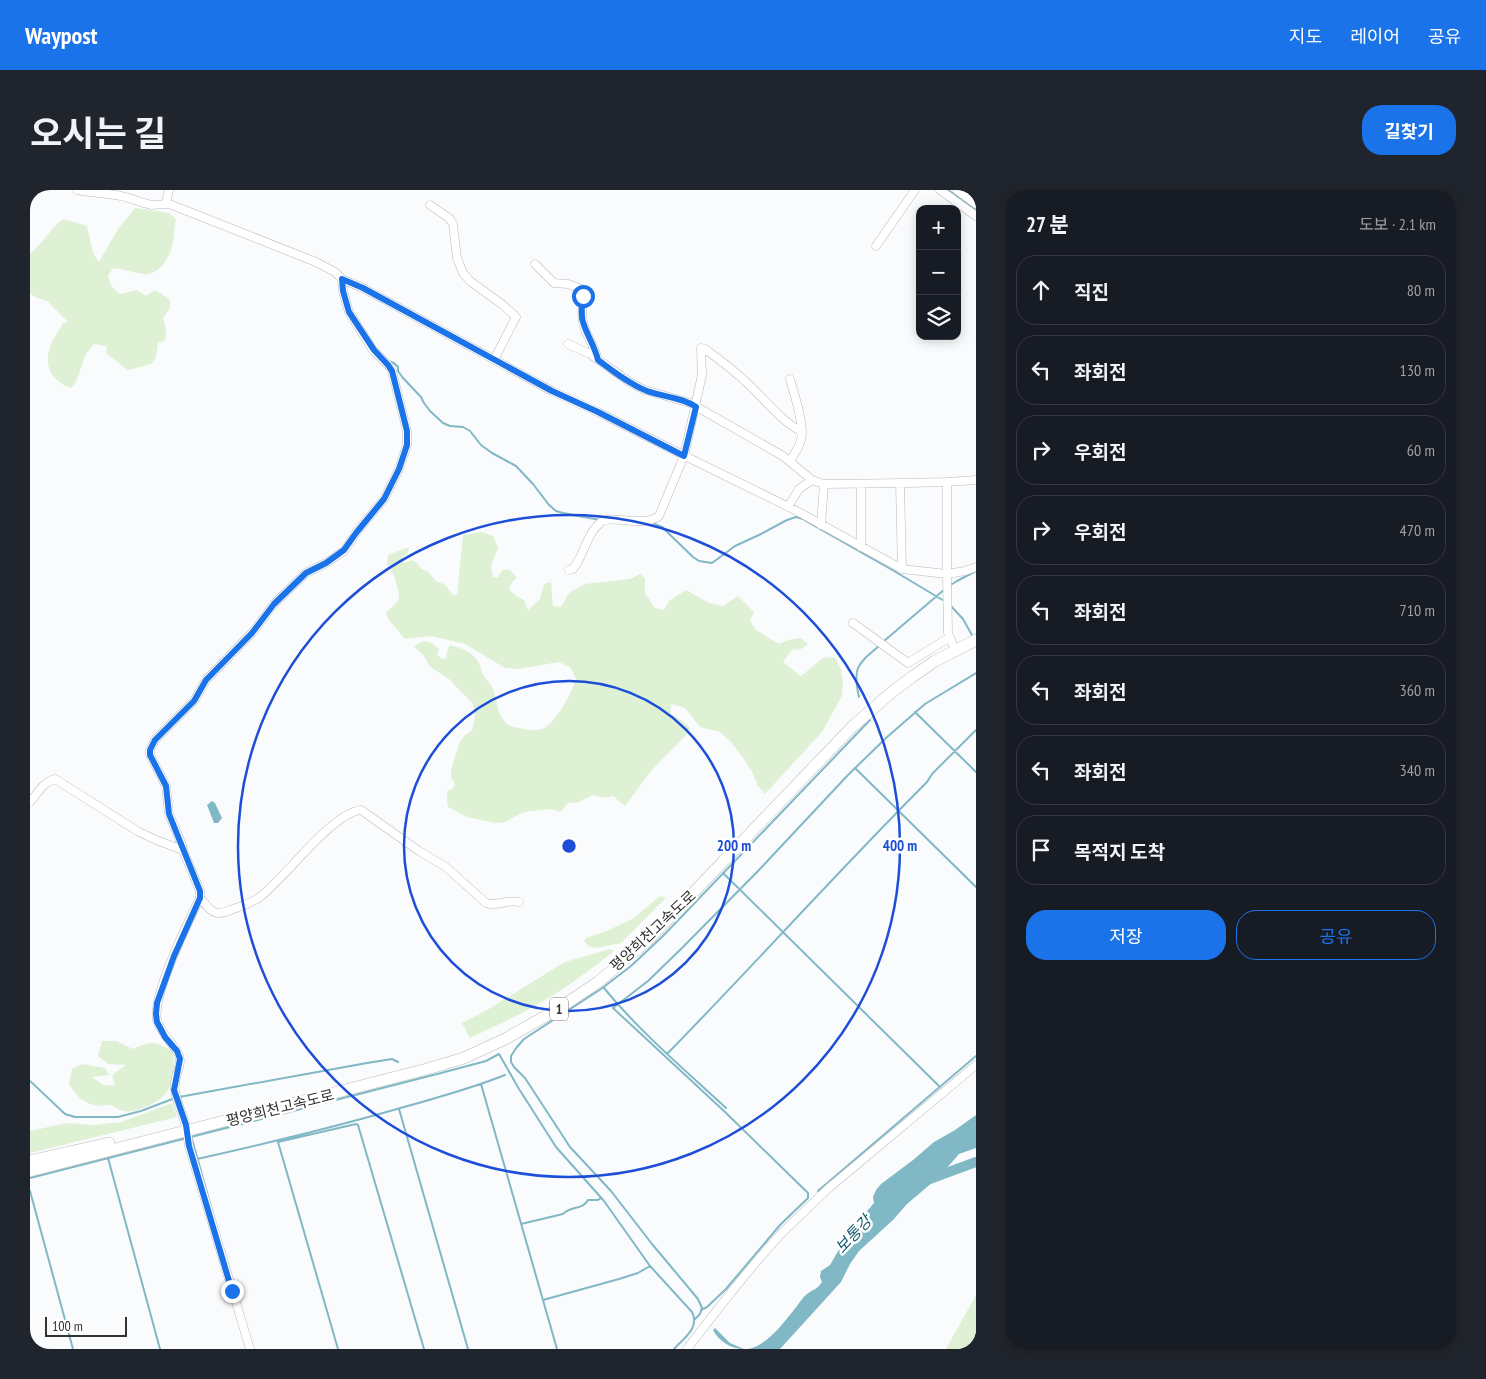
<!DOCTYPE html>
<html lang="ko">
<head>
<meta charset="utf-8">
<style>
  :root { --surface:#171b24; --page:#20242c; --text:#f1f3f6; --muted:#9ea1a6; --line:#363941; --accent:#1a73e8 }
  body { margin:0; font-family:"PT Sans Narrow","Noto Sans KR",sans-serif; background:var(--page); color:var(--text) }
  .controls { position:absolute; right:15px; top:15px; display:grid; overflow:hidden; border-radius:10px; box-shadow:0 2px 12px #0003 }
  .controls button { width:45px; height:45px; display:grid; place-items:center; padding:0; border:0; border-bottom:1px solid var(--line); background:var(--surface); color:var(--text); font:25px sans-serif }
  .scale { position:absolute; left:15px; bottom:12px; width:82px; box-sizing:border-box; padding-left:5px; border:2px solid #323233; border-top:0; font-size:14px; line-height:18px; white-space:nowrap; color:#323233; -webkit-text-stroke:4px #fff; paint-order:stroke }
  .stop { position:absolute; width:15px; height:15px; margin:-11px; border:4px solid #1a73e8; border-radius:50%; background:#fff }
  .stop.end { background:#1a73e8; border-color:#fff; box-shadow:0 1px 5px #0008 }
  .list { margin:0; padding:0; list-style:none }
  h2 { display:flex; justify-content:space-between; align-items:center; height:65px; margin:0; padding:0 20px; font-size:21px }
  h2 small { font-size:16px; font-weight:400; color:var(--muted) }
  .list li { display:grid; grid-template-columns:32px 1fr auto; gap:15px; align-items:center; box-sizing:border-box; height:70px; margin:0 10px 10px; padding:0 10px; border:1px solid var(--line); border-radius:20px }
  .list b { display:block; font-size:19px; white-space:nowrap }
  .list em { font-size:16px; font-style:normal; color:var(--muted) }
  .actions { display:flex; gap:10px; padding:15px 20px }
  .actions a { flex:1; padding:11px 0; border:1px solid var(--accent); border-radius:20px; text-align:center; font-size:18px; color:var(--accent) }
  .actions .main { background:var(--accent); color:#fff }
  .icon { flex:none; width:28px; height:28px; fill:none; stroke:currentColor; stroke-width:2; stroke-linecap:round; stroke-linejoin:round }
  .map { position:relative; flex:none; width:946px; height:1159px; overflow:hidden; border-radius:20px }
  header { display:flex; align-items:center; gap:30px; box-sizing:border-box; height:70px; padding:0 25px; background:var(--accent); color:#fff }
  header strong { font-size:24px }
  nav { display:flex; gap:28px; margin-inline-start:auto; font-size:18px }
  .intro { display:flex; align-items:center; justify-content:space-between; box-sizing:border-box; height:120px; padding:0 30px }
  h1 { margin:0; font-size:35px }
  .button { padding:12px 22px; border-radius:20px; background:var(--accent); color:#fff; font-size:18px; font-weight:700 }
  main { display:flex; gap:30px; padding:0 30px }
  aside { flex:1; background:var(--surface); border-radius:20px; box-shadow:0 2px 12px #0003 }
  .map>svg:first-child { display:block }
</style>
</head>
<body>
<header>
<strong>Waypost</strong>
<nav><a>지도</a><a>레이어</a><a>공유</a></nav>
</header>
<div class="intro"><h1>오시는 길</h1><a class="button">길찾기</a></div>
<main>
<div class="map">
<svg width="946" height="1159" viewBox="0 0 946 1159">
  <rect width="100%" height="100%" fill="#fafbfd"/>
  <path fill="#def1d5" d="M105 18 139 23 146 29C144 37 144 45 143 52 141 66 129 86 114 84 104 83 94 79 83 78L78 86 81 96 90 104 107 100 116 106 125 100 130 103 140 110V118L133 128 136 138 135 151 128 153 126 167 121 174 98 180 77 164 76 156 64 154 56 164 46 192 41 198C20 190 13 175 21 154 24 147 29 140 33 133L38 132 17 111 5 107 0 103V64C13 53 20 39 33 29L57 36 63 63 69 72 88 39Z
    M451 342 463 346 468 358 461 376 463 387 468 388 472 380H480L487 388 482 392 479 399 485 405 494 410 498 420 510 409 514 394 521 392 523 416 531 417 539 403 555 394 600 389 610 384 615 388V403L625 418 634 420 639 411 656 400 679 413 693 416 708 406 724 422 720 431 726 440 749 454 758 450 771 448 778 454 771 459 762 460 753 472 771 486 793 468 805 467 811 479 813 493 812 506 792 542 735 604 728 596 722 582 714 569 702 553 690 542 670 537 655 518 641 514V524L654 532 660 538 656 545 621 581 595 616 583 606 575 608 563 605 547 613 539 612 530 622 522 619 494 622 475 632 465 633 437 627 418 617 417 610V601L422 599 425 595 421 587V580L429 554 434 546 442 540 445 526 443 514 419 489 399 476C396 466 391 463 384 457 393 448 401 450 409 460L407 465 412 469 416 468 417 462 420 455C432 458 443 462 449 473 451 477 451 481 453 484 457 491 463 496 465 504 468 517 466 520 475 532 478 536 484 537 489 538 495 540 505 541 512 539 525 535 542 502 546 489L541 478 529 472 488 479 475 478 435 454 401 446 375 449 358 429 356 423 368 411 369 404 364 385 357 374 358 365 379 357 377 364 372 367 374 373 382 370 387 373 391 379 397 381 407 392 414 394 424 406 427 404 433 345Z
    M630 706 636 708 591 753 565 758 560 757 554 751 556 748 579 740 604 728Z
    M580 759 584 761C565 776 546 791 525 804 498 821 469 834 440 848L432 833 457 820 535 772Z
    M72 851H86L103 859C121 851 126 851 142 861 148 888 141 909 113 918 106 921 98 923 90 920 87 919 84 916 80 915 76 914 72 916 69 916 54 914 46 906 39 894L42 879 52 874 75 878 79 885 62 887 73 895 85 896 82 885 96 875 78 874 68 866Z
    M142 913 147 927 0 963V941L37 933 64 935 91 932Z
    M946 1105V1159H916Z"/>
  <path fill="#81b8c5" d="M182 611 185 613 192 628 188 633H184L177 615Z
    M946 925V958L929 964 910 986 877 1014 863 1030 829 1061 820 1074 811 1092 750 1159H718C737 1156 755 1131 767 1116 770 1112 773 1107 777 1104 783 1099 787 1100 792 1092L790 1087 791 1081 800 1075 811 1056 831 1028 844 1013 843 1007 846 1000 851 994 883 970 904 952 925 940Z
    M685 1138 700 1153 714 1159C702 1159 689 1152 683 1140Z"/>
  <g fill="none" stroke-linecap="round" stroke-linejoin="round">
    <path stroke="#81b8c5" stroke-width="2" d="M918 0 946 20
      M356 170 364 173 368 177V181L373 188 391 207 394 213 400 221 413 233 420 236 433 237 440 241 451 255 462 263 486 276 503 294 519 315 526 321 533 323 570 330
      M622 333 632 337 663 367 669 371 682 373 705 356 729 345 757 330 766 327 773 329 783 335 864 381 916 412
      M919 396 927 391 946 381
      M920 415 933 429 943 447
      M854 451 915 399
      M829 507C822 477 828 474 849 456
      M885 522 946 582
      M825 578 946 697
      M693 683 909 896
      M574 798C610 842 654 879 696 918
      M637 864C725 774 809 680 897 592L902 584 946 540
      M0 891 35 924 45 927H88L111 921 145 908
      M451 894 527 1159
      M149 907 337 873 362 869 368 872
      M369 919 438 1159
      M161 947 411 883 456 871 469 864 489 899 526 957 574 1011 620 1076 662 1122C670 1138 654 1148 644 1159
      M162 949 183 1024
      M248 952 326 934 328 935 394 1159
      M248 952 308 1159
      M78 968 130 1159
      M167 969C234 954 301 938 367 919 403 909 440 899 475 885
      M0 988 157 948
      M0 1001 43 1159
      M788 1001 946 866
      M491 1034 533 1024C540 1016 553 1020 558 1010H568L571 1008
      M513 1110 589 1089 608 1083 620 1076
      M671 1120 677 1117 696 1099 750 1035 778 1008V1003L694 921 583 818 618 791 652 758 729 680 818 585 856 548 895 514 946 483
      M665 1129 670 1124 672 1118 668 1109 622 1054 581 1001 540 957 495 888 484 877 481 872V866L487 857 494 849 571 799 601 776 633 746 840 530"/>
    <path stroke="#81b8c5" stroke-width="10" d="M897 990 946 972"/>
    <defs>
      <path id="minor" d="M47 0C62 3 77 3 91 6 102 8 111 13 122 15 129 15 135 13 142 15L286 72 305 82 312 89 333 98 522 201 568 222 667 272 765 320 872 379 917 384 918 443 923 455
        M910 0 946 26
        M927 0 946 14
        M136 13 139 0
        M400 15 419 28 423 34 427 68 433 83 440 91 473 115 486 127 464 170
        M846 56 885 0
        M505 74 524 93 538 94 551 99C554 110 551 120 553 132 555 145 565 156 568 170
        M538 154 560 164 601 193 615 200 660 213 753 266 782 290
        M760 189C764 203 775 236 771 250 769 258 764 264 760 271
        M917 292 946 290
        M870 293 872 379
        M758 317 769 299 782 290 794 294 878 293 917 292V384L935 381 946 377
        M791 335 794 294
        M831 357V294
        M539 380 543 379C555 364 556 344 571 332 581 324 615 338 629 326L654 266 672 185 671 158 675 159C689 169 703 180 715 191 730 204 755 235 771 241
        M823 433 878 473 920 447
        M0 612C8 603 13 592 25 589L109 642 126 650 153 660 170 701V708C158 732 122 806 127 830 131 846 149 857 150 870 150 880 143 889 145 900 146 911 152 922 155 933 157 940 158 948 159 956L220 1159
        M153 660 152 655 139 624 136 596 120 565V560L125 550 164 511 176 490 222 443 244 414 276 383 296 373 314 361 326 343 354 309 369 279 377 255V241L362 181 358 175 343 160 319 122 313 101 312 89
        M170 708C175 713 180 722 187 723 193 724 200 720 206 718 214 715 223 712 230 707 256 687 302 623 331 620L389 661 416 677 456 713C467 717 477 709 489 712
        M657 1159C687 1120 717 1081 750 1045 766 1029 783 1013 800 997L946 875"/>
      <path id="highway" d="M0 971 79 953
        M0 981 397 879 434 868 477 848 528 819 568 792 616 752 822 537 862 502 882 487 905 471 946 450"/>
    </defs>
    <use href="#minor" stroke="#b9b9bc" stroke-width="9"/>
    <use href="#highway" stroke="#b9b9bc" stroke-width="12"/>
    <use href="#minor" stroke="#fff" stroke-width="8"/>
    <use href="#highway" stroke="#fff" stroke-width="11"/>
  </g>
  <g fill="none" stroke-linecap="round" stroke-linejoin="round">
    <path stroke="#1a73e8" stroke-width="6" d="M202 1101 159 956 156 935 144 900 150 869 147 861 135 847 127 832 126 824 127 813 144 766 170 708V701L139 624 136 596 120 565V560L125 550 164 511 176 490 222 443 244 414 276 383 296 373 314 360 326 343 354 309 369 279 377 255V241L362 181 358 175 344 160 319 122 313 101 312 89 333 98 522 201 568 222 654 266 666 217C652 207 633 207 617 201 599 194 583 181 568 170 565 157 558 147 554 135 550 126 552 115 553 106"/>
  </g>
  <g fill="none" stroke="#1d4ed8" stroke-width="2.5">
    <circle cx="539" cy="656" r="165"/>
    <circle cx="539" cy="656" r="331"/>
  </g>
  <g text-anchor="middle" stroke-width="5" stroke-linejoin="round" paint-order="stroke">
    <rect fill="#fff" stroke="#707070" stroke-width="1" x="520" y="807.5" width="18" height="23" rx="4"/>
    <g font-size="14" font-weight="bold" fill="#323233">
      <text x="529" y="824">1</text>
    </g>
    <g font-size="15" fill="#323233" stroke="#fff">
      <text transform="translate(623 741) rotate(-43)" y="5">평양희천고속도로</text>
      <text transform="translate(250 918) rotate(-14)" y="5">평양희천고속도로</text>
    </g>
    <g font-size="16" font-style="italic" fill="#145e6d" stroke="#fff">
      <text transform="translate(823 1044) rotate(-47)" y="6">보통강</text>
    </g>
  </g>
  <circle cx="539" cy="656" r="8" fill="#1d4ed8" stroke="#fff" stroke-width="2.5"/>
  <g font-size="15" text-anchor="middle" font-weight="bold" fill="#1d4ed8" stroke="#fff" stroke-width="5" stroke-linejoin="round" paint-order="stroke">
    <text x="704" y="661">200 m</text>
    <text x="870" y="661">400 m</text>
  </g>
</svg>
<div class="controls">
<button>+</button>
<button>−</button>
<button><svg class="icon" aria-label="layers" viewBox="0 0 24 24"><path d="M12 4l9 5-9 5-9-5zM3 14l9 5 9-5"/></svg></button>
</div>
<div class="scale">100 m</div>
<div class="stop" style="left:553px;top:106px"></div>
<div class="stop end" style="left:202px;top:1101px"></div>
</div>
<aside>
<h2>27 분<small>도보 · 2.1 km</small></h2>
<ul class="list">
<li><svg class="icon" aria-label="ahead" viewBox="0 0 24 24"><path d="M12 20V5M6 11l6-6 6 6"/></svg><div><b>직진</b></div><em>80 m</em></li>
<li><svg class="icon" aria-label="left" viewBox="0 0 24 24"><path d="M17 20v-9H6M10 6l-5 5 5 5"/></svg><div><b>좌회전</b></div><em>130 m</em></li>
<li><svg class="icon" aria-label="right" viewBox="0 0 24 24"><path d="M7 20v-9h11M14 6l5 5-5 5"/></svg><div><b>우회전</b></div><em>60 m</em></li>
<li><svg class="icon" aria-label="right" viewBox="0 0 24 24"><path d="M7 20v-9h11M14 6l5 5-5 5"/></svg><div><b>우회전</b></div><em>470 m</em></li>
<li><svg class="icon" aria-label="left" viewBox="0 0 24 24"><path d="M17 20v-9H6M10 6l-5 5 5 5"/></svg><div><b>좌회전</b></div><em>710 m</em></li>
<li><svg class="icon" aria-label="left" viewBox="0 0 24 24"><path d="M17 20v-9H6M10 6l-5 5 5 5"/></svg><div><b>좌회전</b></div><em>360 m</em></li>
<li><svg class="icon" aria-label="left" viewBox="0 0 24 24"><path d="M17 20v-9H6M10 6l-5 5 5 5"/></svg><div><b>좌회전</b></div><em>340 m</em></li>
<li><svg class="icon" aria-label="arrive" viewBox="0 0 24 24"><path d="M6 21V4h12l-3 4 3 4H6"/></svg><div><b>목적지 도착</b></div></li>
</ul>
<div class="actions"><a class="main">저장</a><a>공유</a></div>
</aside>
</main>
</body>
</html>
